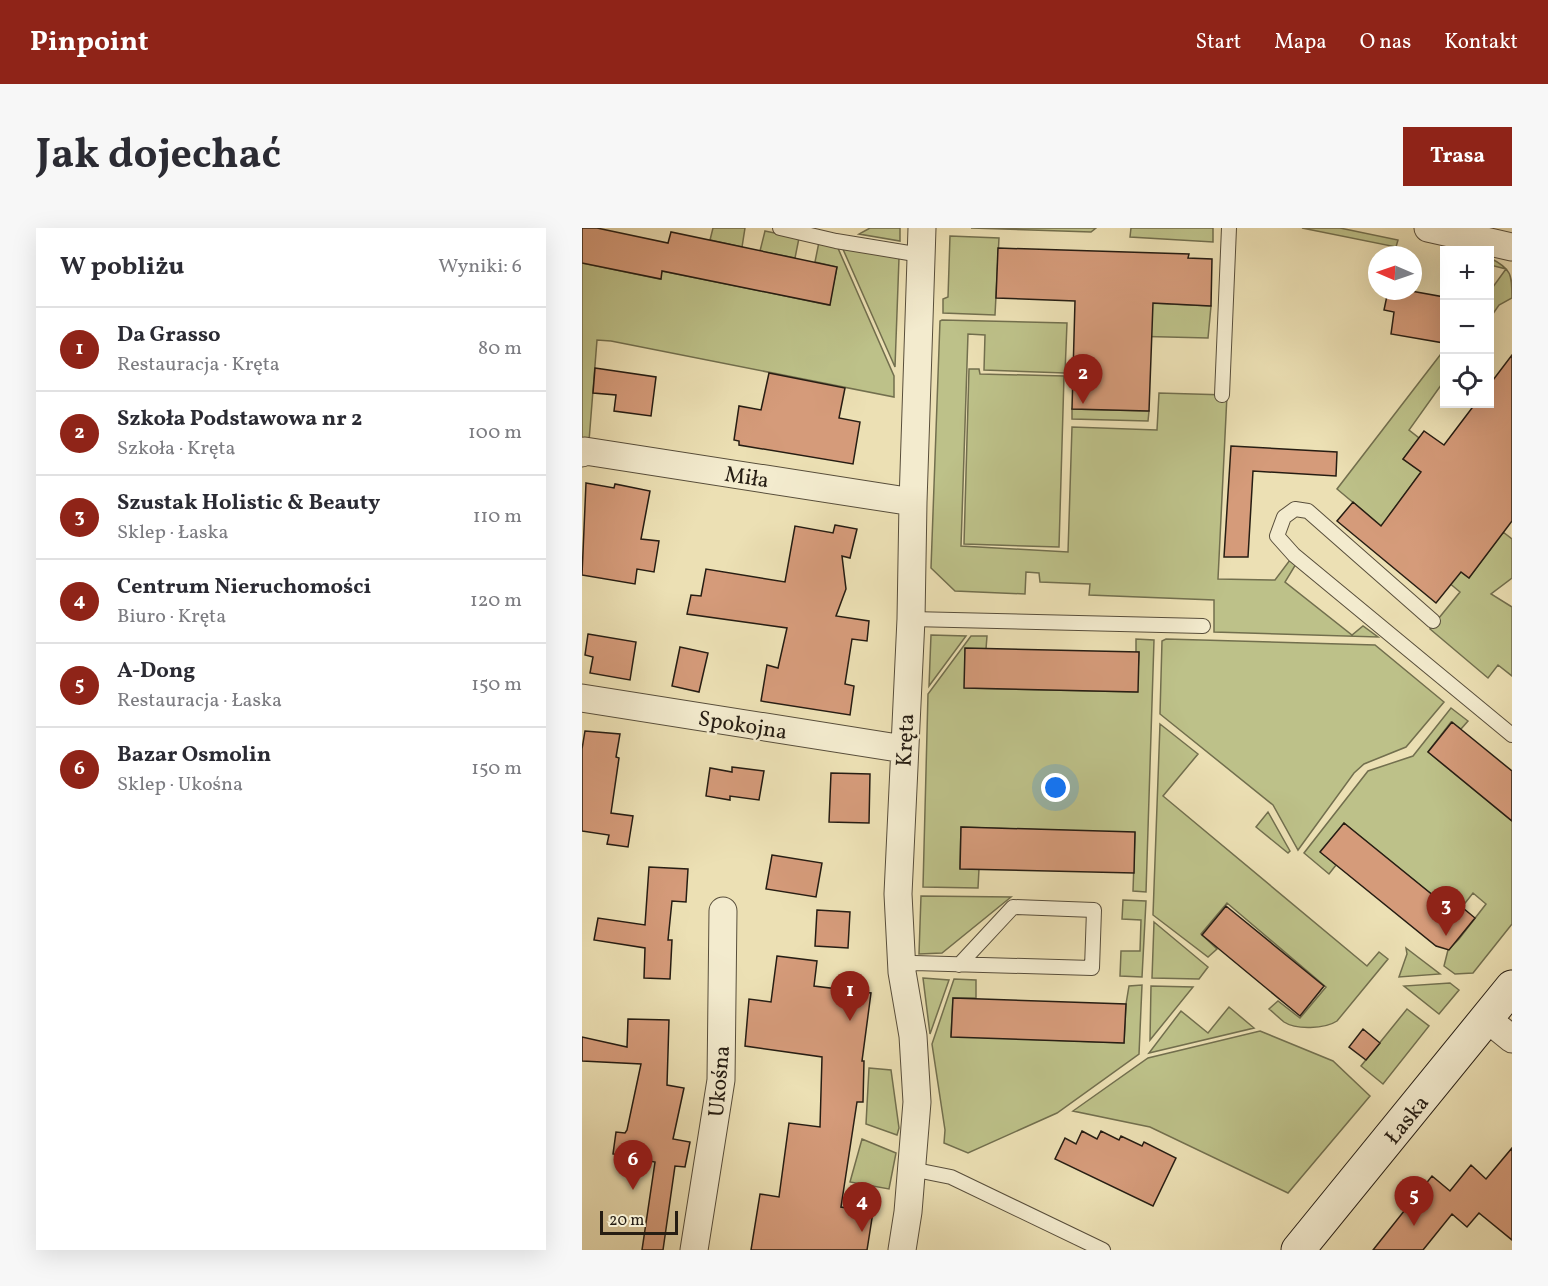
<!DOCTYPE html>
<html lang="pl">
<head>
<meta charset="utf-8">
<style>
  :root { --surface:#fff; --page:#f7f7f7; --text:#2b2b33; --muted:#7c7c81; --line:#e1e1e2; --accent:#8f2418 }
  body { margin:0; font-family:Vollkorn,serif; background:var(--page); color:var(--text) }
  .controls { position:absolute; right:18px; top:18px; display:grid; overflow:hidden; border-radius:0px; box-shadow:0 6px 24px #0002 }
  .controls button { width:54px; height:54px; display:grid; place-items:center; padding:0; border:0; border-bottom:2px solid var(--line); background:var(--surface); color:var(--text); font:30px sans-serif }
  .compass { position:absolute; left:786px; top:18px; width:54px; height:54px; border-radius:50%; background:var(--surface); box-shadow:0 6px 24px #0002; rotate:272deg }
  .scale { position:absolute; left:18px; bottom:15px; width:78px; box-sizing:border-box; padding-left:6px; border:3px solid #261d13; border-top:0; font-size:16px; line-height:21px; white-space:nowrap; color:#261d13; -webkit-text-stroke:4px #f3ebce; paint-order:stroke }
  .you { position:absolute; left:474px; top:560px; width:21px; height:21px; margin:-15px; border:4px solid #fff; border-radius:50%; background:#1a73e8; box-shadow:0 0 0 9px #1a73e833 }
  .badge { display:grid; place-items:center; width:39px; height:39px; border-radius:50%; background:var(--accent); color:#fff; font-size:20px; font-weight:700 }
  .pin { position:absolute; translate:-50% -50px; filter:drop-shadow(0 2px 3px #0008) }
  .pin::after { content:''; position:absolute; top:32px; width:21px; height:18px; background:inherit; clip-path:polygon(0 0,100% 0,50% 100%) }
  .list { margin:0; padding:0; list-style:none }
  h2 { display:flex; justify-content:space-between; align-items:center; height:78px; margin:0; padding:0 24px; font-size:26px }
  h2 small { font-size:20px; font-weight:400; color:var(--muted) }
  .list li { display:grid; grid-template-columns:39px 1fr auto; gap:18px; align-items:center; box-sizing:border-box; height:84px; padding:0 24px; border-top:2px solid var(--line) }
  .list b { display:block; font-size:22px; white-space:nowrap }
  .list p { margin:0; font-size:20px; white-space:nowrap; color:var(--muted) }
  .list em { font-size:20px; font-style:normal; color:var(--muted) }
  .icon { flex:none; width:33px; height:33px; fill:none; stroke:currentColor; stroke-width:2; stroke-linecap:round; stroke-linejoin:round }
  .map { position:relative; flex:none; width:930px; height:1022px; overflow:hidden; border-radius:0px }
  header { display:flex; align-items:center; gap:36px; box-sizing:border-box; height:84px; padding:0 30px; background:var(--accent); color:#fff }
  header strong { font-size:28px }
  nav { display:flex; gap:33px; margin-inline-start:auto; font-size:21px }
  .intro { display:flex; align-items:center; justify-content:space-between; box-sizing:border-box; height:144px; padding:0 36px }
  h1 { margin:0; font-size:42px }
  .button { padding:15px 27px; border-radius:0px; background:var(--accent); color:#fff; font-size:21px; font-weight:700 }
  main { display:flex; gap:36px; padding:0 36px }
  aside { flex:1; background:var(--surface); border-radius:0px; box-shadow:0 6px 24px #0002 }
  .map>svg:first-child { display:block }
</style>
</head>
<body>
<header>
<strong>Pinpoint</strong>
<nav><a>Start</a><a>Mapa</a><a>O nas</a><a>Kontakt</a></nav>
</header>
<div class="intro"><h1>Jak dojechać</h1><a class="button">Trasa</a></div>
<main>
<aside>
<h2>W pobliżu<small>Wyniki: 6</small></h2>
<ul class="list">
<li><span class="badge">1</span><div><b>Da Grasso</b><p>Restauracja · Kręta</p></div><em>80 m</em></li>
<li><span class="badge">2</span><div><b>Szkoła Podstawowa nr 2</b><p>Szkoła · Kręta</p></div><em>100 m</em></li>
<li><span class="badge">3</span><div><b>Szustak Holistic &amp; Beauty</b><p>Sklep · Łaska</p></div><em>110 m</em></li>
<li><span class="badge">4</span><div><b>Centrum Nieruchomości</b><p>Biuro · Kręta</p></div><em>120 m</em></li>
<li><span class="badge">5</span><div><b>A-Dong</b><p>Restauracja · Łaska</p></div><em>150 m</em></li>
<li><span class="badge">6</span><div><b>Bazar Osmolin</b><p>Sklep · Ukośna</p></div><em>150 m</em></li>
</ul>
</aside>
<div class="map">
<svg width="930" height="1022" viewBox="0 0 930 1022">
  <rect width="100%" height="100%" fill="#ece0b4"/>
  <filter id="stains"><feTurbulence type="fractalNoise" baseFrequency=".00333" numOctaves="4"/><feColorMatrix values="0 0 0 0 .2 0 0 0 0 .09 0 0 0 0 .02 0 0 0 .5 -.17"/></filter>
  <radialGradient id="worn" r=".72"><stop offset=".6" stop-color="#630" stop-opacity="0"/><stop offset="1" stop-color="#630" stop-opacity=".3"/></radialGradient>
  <path fill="#bdc189" stroke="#726f4e" stroke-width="1.5" d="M131 0H163L160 19 128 12Z
    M288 0H318V13L277 6Z
    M389 0H514L509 4Z
    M549 0H631V14L548 9Z
    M720 0H758L816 12 814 19Z
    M183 3 217 10 213 30 178 23Z
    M368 8 417 10 413 87 361 85V71L366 69Z
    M237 14 255 18 312 148V169L29 113 15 112 7 213 0 210V35L78 51 80 43 247 77 255 39 233 34Z
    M260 19 317 30 313 139Z
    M908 30C930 41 930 47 930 70L917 77 908 90V63L924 41 908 37Z
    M545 74 629 78 626 110 545 108Z
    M360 92 485 95 483 145 402 142 403 107 386 106 379 318 486 324 490 199 575 202 577 165 645 167 636 351 693 352 708 332 714 336 703 354 770 407 781 398 796 409 632 404V372L507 367 508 356 458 354 457 345 444 344 443 366 373 363 349 340 358 93Z
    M862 122V153L827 202 837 210 821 231 839 244 806 289 887 350 921 304 930 311V350L909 366 930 379V448L916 437 906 450 848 401 878 364 755 261Z
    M387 141H397L398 146 482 148 477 319 382 316Z
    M490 181 567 183 566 193 490 191Z
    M349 407 384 408 347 458Z
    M389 408H405L404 421H383V460L555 464 557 424H554V411L572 412 564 664 551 663 553 605 379 599 378 640 397 641 396 660 341 659 346 466Z
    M584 411 793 417 862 474 824 519 782 536 772 545 716 622 691 577 578 486 580 413Z
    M869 480 886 493 879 501 869 494 846 524 930 593V696L891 745 873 746 862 738 866 722 877 711 904 676 891 665 880 679 863 677 762 595 739 624 754 637 747 646 722 625 786 543 831 528Z
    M578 496 616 526 581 568 785 738 797 724 806 731 755 793C743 801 714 802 702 794 697 790 692 785 687 781L696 773 718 790 744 759 645 675 619 706 635 721 626 729 571 687Z
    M686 584 708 623 706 625 674 599Z
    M339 668 429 669 360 725 337 726Z
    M541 672 564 673 560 749 538 748 539 723H558L559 692 540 691Z
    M572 694 626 739 617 751 570 750Z
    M824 720 858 746 817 749 825 726Z
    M341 750 367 752 348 806Z
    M372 751 394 752V770H371L369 808 542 815 544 776 547 758 560 757 557 826 475 885 386 925 362 915 363 902 350 816Z
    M868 755 877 762 857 786 822 758Z
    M569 758 611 759 568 812Z
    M647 779 672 800 567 825 599 783 626 805Z
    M825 781 847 798 801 856 779 838Z
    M678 803 751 833 788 868 706 965 568 899 491 883 566 830Z
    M287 840 309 842 317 900 315 907 284 896Z
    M280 911 314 925 307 961 268 954Z"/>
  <path fill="#d59b7a" stroke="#261d13" stroke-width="1.5" d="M0 0H15L86 15 89 4 255 39 248 77 80 43 79 51 0 35Z
    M416 20 607 26 606 30 630 31 629 78 571 75 567 183 490 181 493 73 414 70Z
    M806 63H829L862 69V115L809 106 812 84 802 82Z
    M930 127V293L887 350 879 344 854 375 755 293 771 274 799 298 839 244 821 231 842 203 862 217 893 176H908V156Z
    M13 140 74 149 69 188 32 183 34 167 11 165Z
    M187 145 263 160 257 190 278 194 271 236 157 217V213L152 212 157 178 179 182Z
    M649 218 755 224 754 248 671 243 666 329H642Z
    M4 255 32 260 33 256 68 263 59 311 77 313 72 344 55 341 53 356 0 347Z
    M253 297 275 301 268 330 260 328 264 361 254 388 287 393 285 413 270 411 263 456 272 458 268 487 179 473 185 437 196 440 205 400 105 386 109 367 119 368 124 341 203 354 213 298 251 305Z
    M6 406 54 414 48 452 8 445 11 429 3 427Z
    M98 419 126 425 117 464 90 458Z
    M383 420 557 424 556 464 382 460Z
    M870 494 930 543V593L846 524Z
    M3 503 38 506 34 529 37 530 29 585 51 588 46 619 25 616 27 607 0 603V521Z
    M150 539 182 543 177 572 148 568V572L124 568 128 540 150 544Z
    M249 545 288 546 287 595 247 594Z
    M762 595 863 677 869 670 893 690 867 722 854 718 738 624Z
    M379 599 553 604 552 645 378 641Z
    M190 627 240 635 234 669 184 661Z
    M67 639 106 641 104 674 90 673 86 712H90L88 751 62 750 63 720 12 712 16 690 63 697Z
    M644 678 742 758 718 788 620 707Z
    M235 682 268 684 266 720 233 718Z
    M195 728 235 733 232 758 289 765 280 833H282L281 874H275L259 979 291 984 285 1022H169L178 966 197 969 207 895 238 899 240 829 163 818 167 771 189 774Z
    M371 770 544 776 542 815 369 809Z
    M46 791 87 792 85 857 102 860 91 911 108 914 103 939 93 938 81 1022H60L73 934 31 926 34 904 43 905 45 902 59 836 0 833V809L45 819Z
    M781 801 798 815 784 832 767 819Z
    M500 903 515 911 519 903 537 912 539 908 560 918 562 914 594 930 571 978 473 931 483 910 494 916Z
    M930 920V1012L897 985 885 999 870 986 841 1022H791L850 948 868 963 889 937 904 951Z"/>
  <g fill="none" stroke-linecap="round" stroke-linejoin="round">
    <defs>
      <path id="lane" d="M198 0 254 13 339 27
        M640 167 647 0
        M329 391 621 398
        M851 393 726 283 713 281 702 289 695 308 712 327 930 507
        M320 744 332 735 510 740 512 682 431 679 377 737
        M329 941 369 949 521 1022"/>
      <path id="street" d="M846 0 930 19
        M0 225 3 223 331 274
        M0 470 322 521
        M904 790 930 811
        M112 1022 139 852 141 683
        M320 1022 326 984 335 874 331 808 320 744 316 666 329 391 331 274 340 0"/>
      <path id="secondary" d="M716 1022 930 759"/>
    </defs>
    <use href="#lane" stroke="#584e3b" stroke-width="16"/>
    <use href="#street" stroke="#584e3b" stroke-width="29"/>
    <use href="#secondary" stroke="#261d13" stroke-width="35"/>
    <use href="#lane" stroke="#f3ebce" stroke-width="14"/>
    <use href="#street" stroke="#f3ebce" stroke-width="27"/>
    <use href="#secondary" stroke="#f3ebce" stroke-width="33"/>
  </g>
  <g text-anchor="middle" stroke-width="5" stroke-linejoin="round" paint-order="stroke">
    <g font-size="22" fill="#261d13" stroke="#f3ebce">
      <text transform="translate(165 248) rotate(9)" y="8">Miła</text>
      <text transform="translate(161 496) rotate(9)" y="8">Spokojna</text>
      <text transform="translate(322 512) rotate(-87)" y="8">Kręta</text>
      <text transform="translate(136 853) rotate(-85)" y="8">Ukośna</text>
      <text transform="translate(824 891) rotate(-51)" y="8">Łaska</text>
    </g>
  </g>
  <rect width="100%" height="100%" filter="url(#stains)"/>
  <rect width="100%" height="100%" fill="url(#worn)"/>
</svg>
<div class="controls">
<button>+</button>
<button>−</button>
<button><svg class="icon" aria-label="locate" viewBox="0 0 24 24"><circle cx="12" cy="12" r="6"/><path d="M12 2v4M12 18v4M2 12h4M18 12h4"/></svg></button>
</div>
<svg class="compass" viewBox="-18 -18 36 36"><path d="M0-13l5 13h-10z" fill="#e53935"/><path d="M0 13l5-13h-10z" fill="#7c7c81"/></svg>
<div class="scale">20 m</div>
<div class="you"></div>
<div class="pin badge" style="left:268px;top:793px">1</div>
<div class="pin badge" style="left:501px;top:176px">2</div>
<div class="pin badge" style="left:864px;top:708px">3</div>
<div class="pin badge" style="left:280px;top:1004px">4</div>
<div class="pin badge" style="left:832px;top:998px">5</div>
<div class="pin badge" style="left:51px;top:962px">6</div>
</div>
</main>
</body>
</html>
